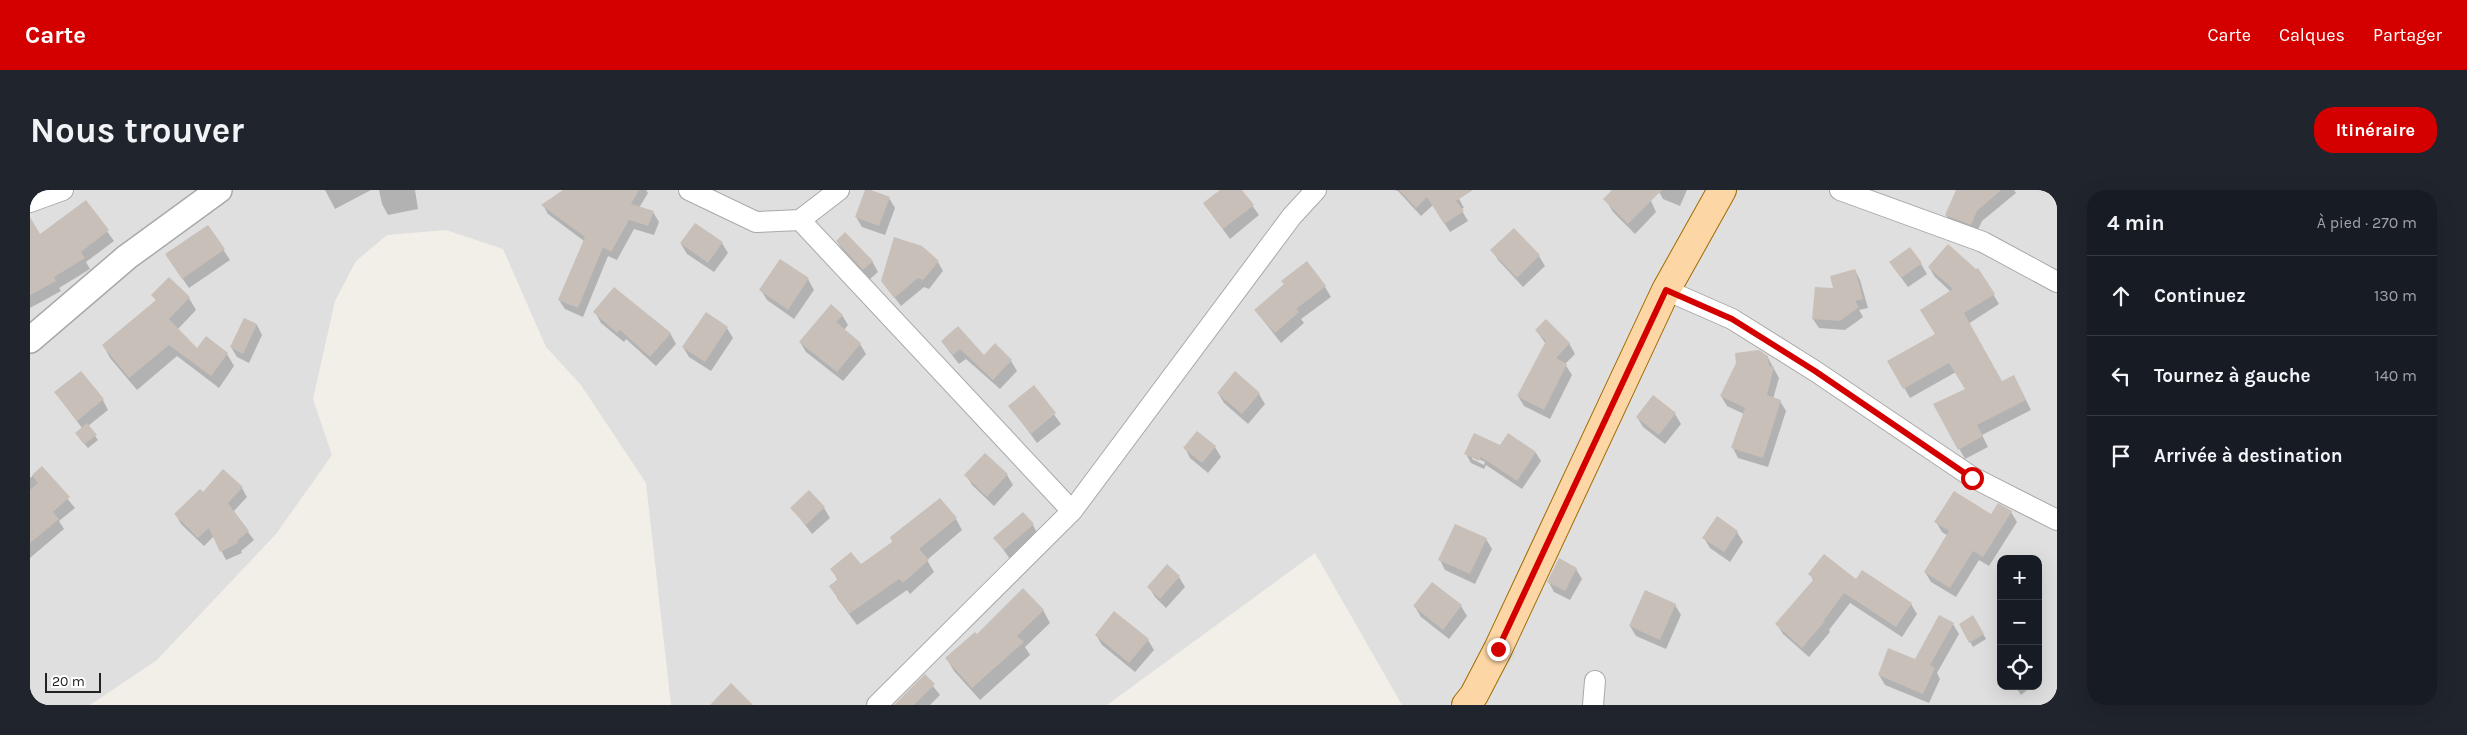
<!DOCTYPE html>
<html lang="fr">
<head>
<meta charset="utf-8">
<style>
  :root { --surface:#171b24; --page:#20242c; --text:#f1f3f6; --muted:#9ea1a6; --line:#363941; --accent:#d40000 }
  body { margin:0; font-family:Karla,sans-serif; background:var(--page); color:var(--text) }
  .controls { position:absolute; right:15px; bottom:15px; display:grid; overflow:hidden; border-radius:10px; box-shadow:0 5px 20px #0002 }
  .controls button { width:45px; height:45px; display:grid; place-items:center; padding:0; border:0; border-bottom:1px solid var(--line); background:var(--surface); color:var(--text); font:25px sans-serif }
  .scale { position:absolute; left:15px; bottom:12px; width:56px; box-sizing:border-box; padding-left:5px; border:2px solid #222; border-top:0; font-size:14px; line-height:18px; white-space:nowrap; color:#222; -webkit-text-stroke:4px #fff; paint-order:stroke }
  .stop { position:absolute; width:15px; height:15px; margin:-11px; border:4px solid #d40000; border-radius:50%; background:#fff }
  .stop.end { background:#d40000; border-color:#fff; box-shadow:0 1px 5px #0008 }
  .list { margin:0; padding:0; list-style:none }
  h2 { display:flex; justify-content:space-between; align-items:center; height:65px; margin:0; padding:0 20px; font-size:21px }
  h2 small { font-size:16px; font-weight:400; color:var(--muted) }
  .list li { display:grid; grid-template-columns:32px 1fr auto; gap:15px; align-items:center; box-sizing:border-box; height:80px; padding:0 20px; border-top:1px solid var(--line) }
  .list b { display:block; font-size:19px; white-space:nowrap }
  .list em { font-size:16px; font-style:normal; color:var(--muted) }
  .icon { flex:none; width:28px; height:28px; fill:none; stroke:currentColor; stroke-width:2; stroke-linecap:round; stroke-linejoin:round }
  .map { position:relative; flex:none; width:2027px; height:515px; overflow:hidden; border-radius:20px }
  header { display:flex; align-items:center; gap:30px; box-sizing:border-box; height:70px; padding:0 25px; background:var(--accent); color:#fff }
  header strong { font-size:24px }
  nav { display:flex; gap:28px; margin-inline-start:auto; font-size:18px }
  .intro { display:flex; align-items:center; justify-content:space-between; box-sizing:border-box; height:120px; padding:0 30px }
  h1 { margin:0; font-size:35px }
  .button { padding:12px 22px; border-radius:20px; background:var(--accent); color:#fff; font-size:18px; font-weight:700 }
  main { display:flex; gap:30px; padding:0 30px }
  aside { flex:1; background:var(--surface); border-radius:20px; box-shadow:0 5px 20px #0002 }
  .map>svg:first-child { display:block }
</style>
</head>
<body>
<header>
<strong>Carte</strong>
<nav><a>Carte</a><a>Calques</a><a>Partager</a></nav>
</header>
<div class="intro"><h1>Nous trouver</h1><a class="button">Itinéraire</a></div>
<main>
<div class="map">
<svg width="2027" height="515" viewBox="0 0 2027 515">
  <rect width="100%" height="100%" fill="#f2efe9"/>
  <path fill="#e0dfdf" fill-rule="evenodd" d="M0 0H2027V515H1372L1285 363 1077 515H641L616 293 551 195 516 157 473 59 416 40 357 45 326 71 305 111 283 209 302 265 246 344 127 470 60 515H0ZM1971 369H2008V496H1971Z"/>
  <path fill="#0003" fill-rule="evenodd" d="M295 0H341L305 19Z
    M349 0H385L388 19 358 25 352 14Z
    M534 0H616L618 3 609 18 623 22 629 32 624 45 604 39 587 70 578 66 553 127 535 119 529 110 554 51 518 24 513 15Z
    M836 0 859 8 865 18 855 45 832 37 826 27Z
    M1192 0H1211L1229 25 1200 49 1174 14Z
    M1364 0H1437L1428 7 1434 18 1431 19 1438 31 1420 42 1403 15 1391 26 1368 1Z
    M1583 0H1609L1621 11 1626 22 1605 44 1583 22 1577 12Z
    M1628 0H1657L1650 16 1633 9Z
    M1927 0H1984L1986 3 1952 31 1946 44 1922 35 1916 25Z
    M56 12 84 51 56 72 60 79 29 98 31 101 0 118V32L10 46Z
    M178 36 200 70 159 98 143 75Z
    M1484 40 1509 66 1515 76 1493 97 1468 70 1462 60Z
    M807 51 842 71 848 82 840 89 813 61Z
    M692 53 698 63 684 82 657 64 651 54Z
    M751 71 778 89 784 100 764 129 737 110 731 100Z
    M908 72 913 81 899 99 894 97 871 116 852 91Z
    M1891 74 1897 84 1878 97 1867 82Z
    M1899 77 1963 104 1969 114 1938 134 1972 193 1989 196 2001 220 1952 245 1958 257 1935 269 1905 215 1936 200 1926 182 1880 208 1859 171 1907 144 1921 102 1905 87Z
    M1825 80 1830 90 1838 118 1829 120 1833 127 1815 140 1789 138 1783 129 1805 100Z
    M1295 97 1301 107 1271 129 1274 133 1251 153 1225 120Z
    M123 105 159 108 166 120 147 140 167 160 197 164 204 176 189 198 147 166 107 200 80 168 73 155 126 111Z
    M565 122 640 143 646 154 626 176 596 149 594 152 571 133Z
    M812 125 818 135 814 140 830 154 836 164 813 191 776 162 770 152Z
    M214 129 227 135 232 145 219 173 207 167 201 157Z
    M697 138 703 148 681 181 659 167 653 157Z
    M1506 140 1539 153 1545 164 1535 174 1542 185 1520 229 1494 216 1488 206 1516 154Z
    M912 152 954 167 981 171 987 181 970 199 936 169 929 174Z
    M1737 166 1749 188 1743 209 1750 211 1756 221 1738 277 1708 268 1703 258 1714 224 1697 216 1691 206Z
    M1205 183 1229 204 1235 214 1218 234 1194 213 1188 203Z
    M1004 197 1031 234 1007 253 982 219Z
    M26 203 73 210 78 220 58 236 68 250 58 258 49 248 52 238Z
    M1645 224 1651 234 1635 254 1613 237 1607 227Z
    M1185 257 1191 267 1178 283 1160 268 1155 258Z
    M1470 257 1506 263 1511 271 1492 299 1456 275 1454 279 1441 273 1436 264ZM1442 266 1455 272 1454 275 1442 269Z
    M12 278 45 318 29 331 34 339 0 368V288Z
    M936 285H977L983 295 964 316 942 295Z
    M212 298 217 307 203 322 224 350 211 361 212 363 196 370 184 346 174 356 151 334 146 325 173 304Z
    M762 318H794L800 328 782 344Z
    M1981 322 1987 332 1959 376 1949 370 1926 407 1901 392 1895 382 1918 346 1912 342 1906 332Z
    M926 329 932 340 897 370 904 382 880 404 877 400 827 435 807 408 808 391 802 379 831 375Z
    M1003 335 1008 345 980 369 965 348Z
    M1707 342 1713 352 1700 372 1680 358 1674 348Z
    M1456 349 1462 359 1445 394 1415 380 1410 370Z
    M1138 376 1149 387 1155 397 1136 418 1125 407 1119 397Z
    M1546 379 1552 389 1540 410 1524 402 1518 391Z
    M1780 384 1827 390 1881 414 1887 424 1872 447 1820 413 1799 440 1800 442 1779 467 1753 444 1747 434 1784 392Z
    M1645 415 1651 425 1636 459 1606 446 1600 436Z
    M1431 416 1437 426 1419 449 1391 427 1385 417Z
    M1013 420 1020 433 995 457 1000 465 950 510 924 481 917 469 947 446Z
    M1943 427 1956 449 1943 457 1930 435Z
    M1923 434 1929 444 1907 483 1910 489 1899 513 1855 495 1849 485 1885 470Z
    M1066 445 1118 450 1124 460 1105 482 1072 455Z
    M895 486 910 505 900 515H866Z
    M1985 496H2000L2001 497 1991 505Z"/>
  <path fill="#c7bfb8" d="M533 0H609L601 14 624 21 618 36 599 30 581 62 573 57 548 118 528 110 555 47 511 15Z
    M835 0H841L860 7 849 36 825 27Z
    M1190 0H1212L1224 15 1193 39 1173 13Z
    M1369 0H1443L1426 11 1434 21 1414 34 1397 7 1386 18Z
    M1582 0H1632L1598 34 1573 9Z
    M1926 0H1971L1947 21 1941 35 1915 25Z
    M56 10 79 40 51 62 55 68 24 87 26 91 0 105V27L10 44Z
    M665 33 693 52 678 73 650 53Z
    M178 35 195 59 152 89 135 64Z
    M1484 38 1510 65 1487 88 1460 60Z
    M815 42 843 71 833 80 806 51Z
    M864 47 892 56 909 71 893 90 888 88 864 108 851 91Z
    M1918 54 1946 79 1948 78 1965 104 1934 123 1972 191 1984 185 1996 210 1947 235 1953 246 1928 260 1903 214 1935 199 1919 173 1873 199 1857 171 1905 144 1890 120 1923 99 1898 77Z
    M1880 57 1892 73 1871 88 1859 72Z
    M750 69 779 88 758 120 729 100Z
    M1277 71 1296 96 1266 119 1269 122 1245 143 1224 120 1254 94 1251 91Z
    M1825 79 1833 109 1825 111 1829 117 1810 131 1782 129 1785 97 1803 98 1800 86Z
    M139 87 160 107 139 129 167 158 176 146 198 163 181 186 139 155 99 188 72 155 126 110 121 105Z
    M584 97 641 143 620 167 590 140 587 143 563 122Z
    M801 114 813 125 806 132 831 153 807 182 769 152Z
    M676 122 698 137 675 172 652 157Z
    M214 128 227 134 213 164 200 157Z
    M1516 129 1540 153 1526 168 1537 174 1514 220 1487 206 1516 151 1505 140Z
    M928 136 954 165 965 153 982 170 963 190 930 159 923 165 911 151Z
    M1729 160 1738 166 1739 176 1744 177 1737 205 1751 210 1733 268 1701 258 1715 218 1690 206 1706 173 1705 163Z
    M51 181 74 209 47 231 24 202Z
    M1205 181 1230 203 1212 224 1187 203Z
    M1004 195 1026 223 1001 244 978 216Z
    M1623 205 1646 223 1629 245 1606 227Z
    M57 233 67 245 54 254 45 243Z
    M1167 241 1186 256 1172 273 1153 258Z
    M1444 243 1470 255 1478 243 1506 262 1487 291 1451 267 1449 271 1434 264Z
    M955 263 978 284 957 307 934 285Z
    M12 276 40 307 23 322 29 329 0 353V300L8 293 2 285Z
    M193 279 213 297 198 313 219 341 207 351 208 353 190 362 179 338 168 348 144 324 170 299 173 302Z
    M779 300 795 317 776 335 760 318Z
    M1924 301 1961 324 1968 313 1982 321 1953 367 1943 361 1920 398 1894 382 1919 341 1904 332Z
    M910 308 927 328 889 359 899 370 873 393 869 389 819 424 799 396 808 389 800 379 821 362 831 374 862 352 860 347Z
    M993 322 1004 334 974 360 963 348Z
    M1687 326 1708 341 1694 362 1672 348Z
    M1425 334 1457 348 1440 384 1408 370Z
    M1794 364 1826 389 1832 380 1882 413 1866 437 1814 403 1794 430 1795 431 1772 458 1745 434 1784 389 1778 384Z
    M1529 368 1547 378 1535 401 1517 392Z
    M1137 374 1150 386 1130 409 1117 397Z
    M1402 392 1432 415 1413 440 1383 416Z
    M993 398 1014 420 987 446 994 452 942 498 915 468 945 442 947 444Z
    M1615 400 1646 414 1630 450 1599 436Z
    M1084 421 1119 449 1099 473 1065 445Z
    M1909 425 1924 433 1900 475 1905 478 1893 504 1848 485 1858 458 1885 469Z
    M1943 425 1954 444 1939 453 1929 434Z
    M895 484 905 494 884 515H864Z
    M701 493 723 515H680Z"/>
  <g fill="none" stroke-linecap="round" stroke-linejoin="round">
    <defs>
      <path id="minor" d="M659 0 726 32 770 30 809 0
        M1810 0 1953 52 2027 92
        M0 12 33 0
        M770 30 1042 321
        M1636 100 1702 129 1785 181 1942 287 2027 330
        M847 515 1042 321 1262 26 1286 0
        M1563 515 1565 491"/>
      <path id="tertiary" d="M0 150 97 67 189 0"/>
      <path id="primary" d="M1436 515 1444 505 1468 459 1636 100 1692 0"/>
    </defs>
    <use href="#minor" stroke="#a9a9a9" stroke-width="22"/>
    <use href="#tertiary" stroke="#a9a9a9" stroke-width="28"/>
    <use href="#primary" stroke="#a06b00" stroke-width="30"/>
    <use href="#minor" stroke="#fff" stroke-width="20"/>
    <use href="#tertiary" stroke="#fff" stroke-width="25"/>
    <use href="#primary" stroke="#fcd6a4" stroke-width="28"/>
  </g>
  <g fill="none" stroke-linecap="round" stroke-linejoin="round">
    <path stroke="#d40000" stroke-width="6" d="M1468 459 1636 100 1702 129 1785 181 1942 288"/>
  </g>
</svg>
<div class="controls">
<button>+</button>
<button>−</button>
<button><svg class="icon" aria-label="locate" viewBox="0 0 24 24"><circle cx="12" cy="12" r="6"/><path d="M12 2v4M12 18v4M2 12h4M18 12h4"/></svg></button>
</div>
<div class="scale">20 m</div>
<div class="stop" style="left:1942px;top:288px"></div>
<div class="stop end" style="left:1468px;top:459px"></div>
</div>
<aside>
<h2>4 min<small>À pied · 270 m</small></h2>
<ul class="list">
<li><svg class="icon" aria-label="ahead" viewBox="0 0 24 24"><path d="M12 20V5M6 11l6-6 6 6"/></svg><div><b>Continuez</b></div><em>130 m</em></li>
<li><svg class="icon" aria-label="left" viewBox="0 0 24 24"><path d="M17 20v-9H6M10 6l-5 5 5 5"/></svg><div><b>Tournez à gauche</b></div><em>140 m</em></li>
<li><svg class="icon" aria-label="arrive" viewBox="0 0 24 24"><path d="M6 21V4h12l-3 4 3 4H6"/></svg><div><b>Arrivée à destination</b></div></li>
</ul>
</aside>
</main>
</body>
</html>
